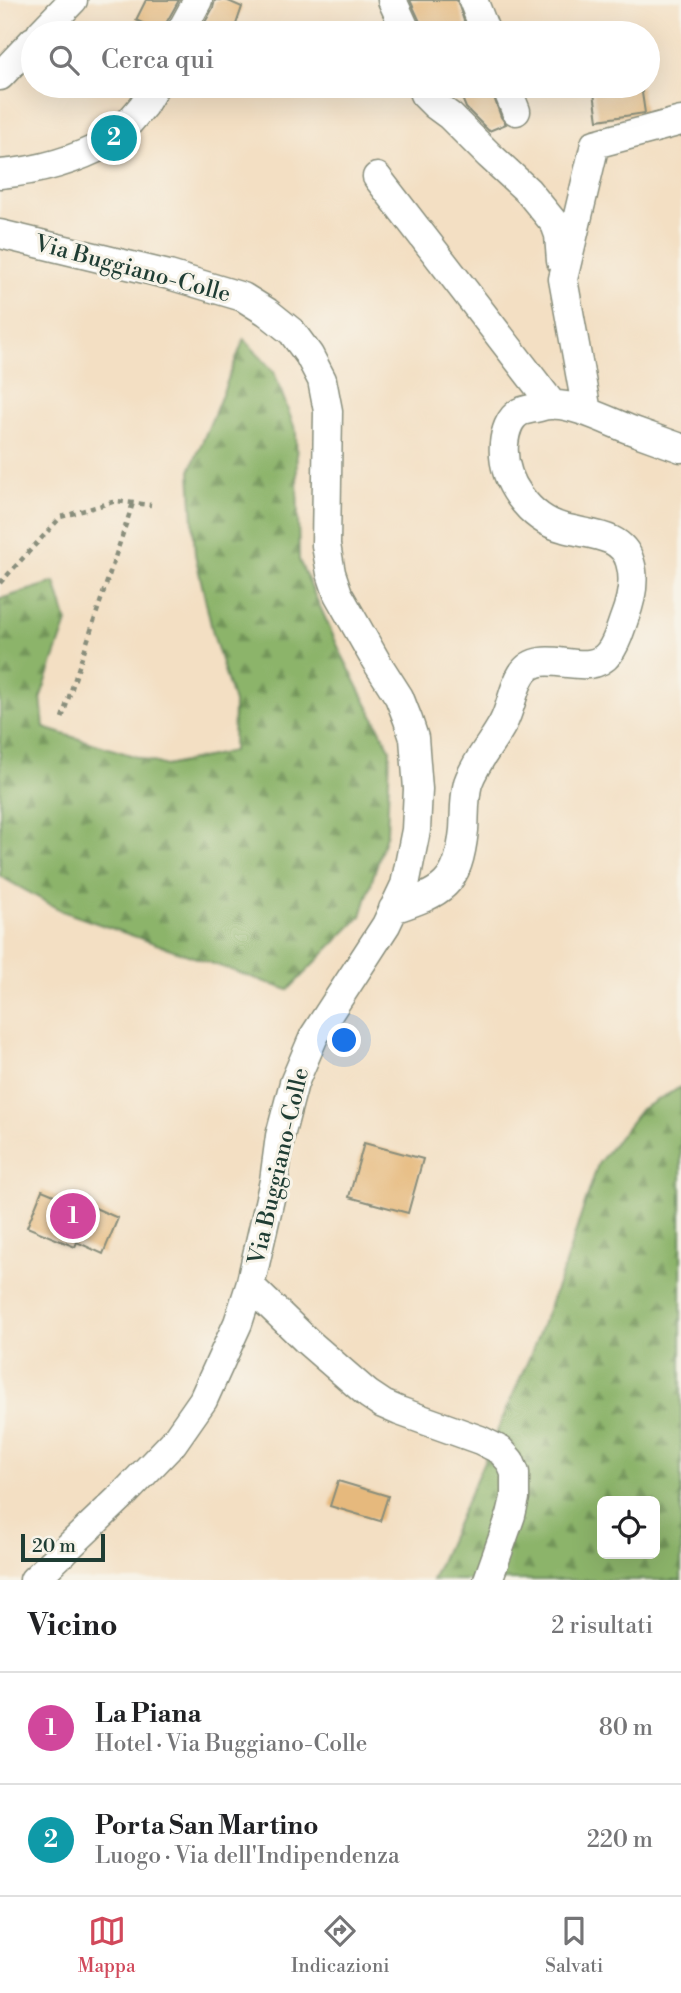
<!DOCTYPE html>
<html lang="it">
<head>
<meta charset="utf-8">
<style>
  :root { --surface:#fff; --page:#f2f2f2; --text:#202124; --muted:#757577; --line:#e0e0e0; --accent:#d1495b }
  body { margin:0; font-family:"Libre Bodoni",serif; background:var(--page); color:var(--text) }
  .controls { position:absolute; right:21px; bottom:21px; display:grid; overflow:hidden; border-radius:10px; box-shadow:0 7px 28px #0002 }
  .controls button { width:63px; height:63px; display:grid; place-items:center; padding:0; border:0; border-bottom:2px solid var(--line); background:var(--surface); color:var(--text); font:35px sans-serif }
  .scale { position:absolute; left:21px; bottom:18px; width:84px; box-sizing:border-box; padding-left:7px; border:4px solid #1f3d34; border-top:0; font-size:19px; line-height:24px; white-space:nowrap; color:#1f3d34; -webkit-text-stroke:5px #f7f3e8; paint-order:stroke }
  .you { position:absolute; left:345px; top:1041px; width:24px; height:24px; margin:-18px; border:5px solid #fff; border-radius:50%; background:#1a73e8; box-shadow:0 0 0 10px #1a73e833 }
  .badge { display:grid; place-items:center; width:46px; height:46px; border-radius:50%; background:var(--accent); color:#fff; font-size:23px; font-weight:700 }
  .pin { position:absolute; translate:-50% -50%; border:4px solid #fff; box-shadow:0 2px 7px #0006 }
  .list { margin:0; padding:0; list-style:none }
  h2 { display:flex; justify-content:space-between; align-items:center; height:91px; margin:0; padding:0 28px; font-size:30px }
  h2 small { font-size:23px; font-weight:400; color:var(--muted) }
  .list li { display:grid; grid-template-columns:46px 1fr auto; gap:21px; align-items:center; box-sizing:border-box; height:112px; padding:0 28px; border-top:2px solid var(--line) }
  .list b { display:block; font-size:26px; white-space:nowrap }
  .list p { margin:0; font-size:23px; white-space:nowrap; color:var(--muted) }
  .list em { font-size:23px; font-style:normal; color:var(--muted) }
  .icon { flex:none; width:38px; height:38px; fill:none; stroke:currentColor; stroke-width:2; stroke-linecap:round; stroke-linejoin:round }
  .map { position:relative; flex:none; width:681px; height:1580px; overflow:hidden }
  .search { position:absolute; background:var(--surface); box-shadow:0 7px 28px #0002; left:21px; right:21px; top:21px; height:77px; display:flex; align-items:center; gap:18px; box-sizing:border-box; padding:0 24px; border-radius:38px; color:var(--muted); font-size:26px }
  .sheet { height:315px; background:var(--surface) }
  nav { display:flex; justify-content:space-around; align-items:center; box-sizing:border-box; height:98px; border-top:2px solid var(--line); background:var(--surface); font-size:19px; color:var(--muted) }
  nav a { display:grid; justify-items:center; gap:4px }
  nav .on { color:var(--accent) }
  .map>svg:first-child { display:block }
</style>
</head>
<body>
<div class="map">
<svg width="681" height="1580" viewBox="0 0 681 1580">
  <defs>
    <pattern id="forest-firs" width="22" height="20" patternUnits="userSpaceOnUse" patternTransform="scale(1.75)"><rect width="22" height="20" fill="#8cb46b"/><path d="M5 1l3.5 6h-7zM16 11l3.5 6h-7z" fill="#729459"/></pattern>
  </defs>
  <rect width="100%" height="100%" fill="#f7f3e8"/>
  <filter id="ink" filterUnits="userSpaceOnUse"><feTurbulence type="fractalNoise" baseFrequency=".0143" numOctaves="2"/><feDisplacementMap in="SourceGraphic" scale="14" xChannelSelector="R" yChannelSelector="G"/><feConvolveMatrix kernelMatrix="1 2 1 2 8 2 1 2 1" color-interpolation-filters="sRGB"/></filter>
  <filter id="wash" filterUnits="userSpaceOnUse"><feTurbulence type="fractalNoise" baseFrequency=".00686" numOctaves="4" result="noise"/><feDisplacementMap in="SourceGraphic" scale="28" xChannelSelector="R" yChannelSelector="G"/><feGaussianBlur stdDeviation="1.57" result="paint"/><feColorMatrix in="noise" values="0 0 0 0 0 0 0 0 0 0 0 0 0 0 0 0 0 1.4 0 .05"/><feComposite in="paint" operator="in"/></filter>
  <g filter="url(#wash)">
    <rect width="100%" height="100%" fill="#f3dfc3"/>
    <path fill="url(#forest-firs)" stroke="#567850" stroke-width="2" fill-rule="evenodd" d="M244 339 274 372 296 432 299 560 340 651 390 749 387 832 361 916 288 990 62 911 0 876V599L55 582 67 622 41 696 44 728 166 766 233 751 234 703 213 634 195 554 190 471 213 417Z
      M681 1087V1580H432L530 1356 561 1276 598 1164 641 1109ZM602 1501H655V1554H602Z"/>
    <g id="blocks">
      <path fill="#e6b97d" d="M146 0H179L165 25 163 33 136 20Z
        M215 0H226L242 7 233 33H199L213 8Z
        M410 0H457L468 33H423L422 26Z
        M457 86H490L501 117 506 124 489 131 466 108Z
        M593 86H641L645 113 598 120Z
        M364 1143 423 1159 408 1213 349 1197Z
        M42 1190 85 1208 86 1204 118 1218 103 1254 77 1242 75 1247 27 1227Z
        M338 1481 388 1496 380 1521 330 1506Z"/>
    </g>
  </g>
  <g filter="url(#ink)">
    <use href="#blocks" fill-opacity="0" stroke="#898e7c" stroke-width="2"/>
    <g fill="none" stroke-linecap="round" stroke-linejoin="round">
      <defs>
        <path id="minor" d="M392 0 407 33
          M473 0 486 33
          M41 33 73 0
          M180 33 198 0
          M0 76 33 41
          M421 86 424 94 435 105 450 116 489 155 528 191 555 224 559 235 561 261
          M506 86 516 111
          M119 134 143 106 155 86
          M0 174C38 171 76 160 109 142
          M377 177 552 404
          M0 234 169 275 243 297 267 312 292 332 309 355 322 380 328 411 326 545 331 573 338 594 376 661 399 697 408 720 414 738 418 789 416 830 405 885 386 925 314 1036 294 1083 280 1136 274 1181 250 1286 238 1323 203 1400 173 1443 125 1493 34 1580
          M587 412 563 279 595 144 681 121
          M393 909C443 892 458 886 464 830 465 815 464 798 468 783 476 760 492 744 503 723 511 708 513 688 522 674 541 644 588 681 609 653 617 643 620 630 624 619 631 601 636 581 630 562 622 533 588 535 564 528 529 519 501 480 504 444 505 433 509 418 520 412 523 410 531 409 535 408 540 407 545 405 551 405 573 403 610 422 631 430 648 436 664 442 681 448
          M250 1286 307 1341 368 1394 383 1404 399 1411 480 1440 500 1450 510 1461 515 1473V1498L511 1515 488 1580"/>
      </defs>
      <use href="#minor" stroke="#898e7c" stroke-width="31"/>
      <path stroke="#898e7c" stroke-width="4.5" stroke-dasharray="5 5" stroke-linecap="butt" d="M0 583 61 517 116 501 151 505
        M62 718 133 503"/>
      <use href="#minor" stroke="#fff" stroke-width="28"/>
    </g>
  </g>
  <g text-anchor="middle" stroke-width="6" stroke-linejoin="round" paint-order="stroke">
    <g font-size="23" fill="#1f3d34" stroke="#f7f3e8">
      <text transform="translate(133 268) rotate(15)" y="8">Via Buggiano-Colle</text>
      <text transform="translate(278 1166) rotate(-77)" y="8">Via Buggiano-Colle</text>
    </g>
  </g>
</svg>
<div class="controls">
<button><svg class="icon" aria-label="locate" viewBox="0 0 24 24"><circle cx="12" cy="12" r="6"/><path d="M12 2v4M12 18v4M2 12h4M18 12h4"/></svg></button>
</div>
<div class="scale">20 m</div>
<div class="you"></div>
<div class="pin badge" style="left:73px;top:1216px;background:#d1479c">1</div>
<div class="pin badge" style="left:114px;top:138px;background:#0f9aa8">2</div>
<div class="search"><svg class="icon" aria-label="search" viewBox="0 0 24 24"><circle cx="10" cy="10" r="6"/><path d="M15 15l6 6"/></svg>Cerca qui</div>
</div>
<section class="sheet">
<h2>Vicino<small>2 risultati</small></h2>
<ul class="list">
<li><span class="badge" style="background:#d1479c">1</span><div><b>La Piana</b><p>Hotel · Via Buggiano-Colle</p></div><em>80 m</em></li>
<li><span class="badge" style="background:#0f9aa8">2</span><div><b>Porta San Martino</b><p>Luogo · Via dell'Indipendenza</p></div><em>220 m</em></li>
</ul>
</section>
<nav>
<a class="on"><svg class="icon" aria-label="map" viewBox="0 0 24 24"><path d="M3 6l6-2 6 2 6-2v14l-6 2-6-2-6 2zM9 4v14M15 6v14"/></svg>Mappa</a>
<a><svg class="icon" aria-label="directions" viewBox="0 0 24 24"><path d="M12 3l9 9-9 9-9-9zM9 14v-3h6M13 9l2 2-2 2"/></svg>Indicazioni</a>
<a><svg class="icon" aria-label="saved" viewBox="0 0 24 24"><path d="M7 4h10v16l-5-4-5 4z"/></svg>Salvati</a>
</nav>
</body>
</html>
